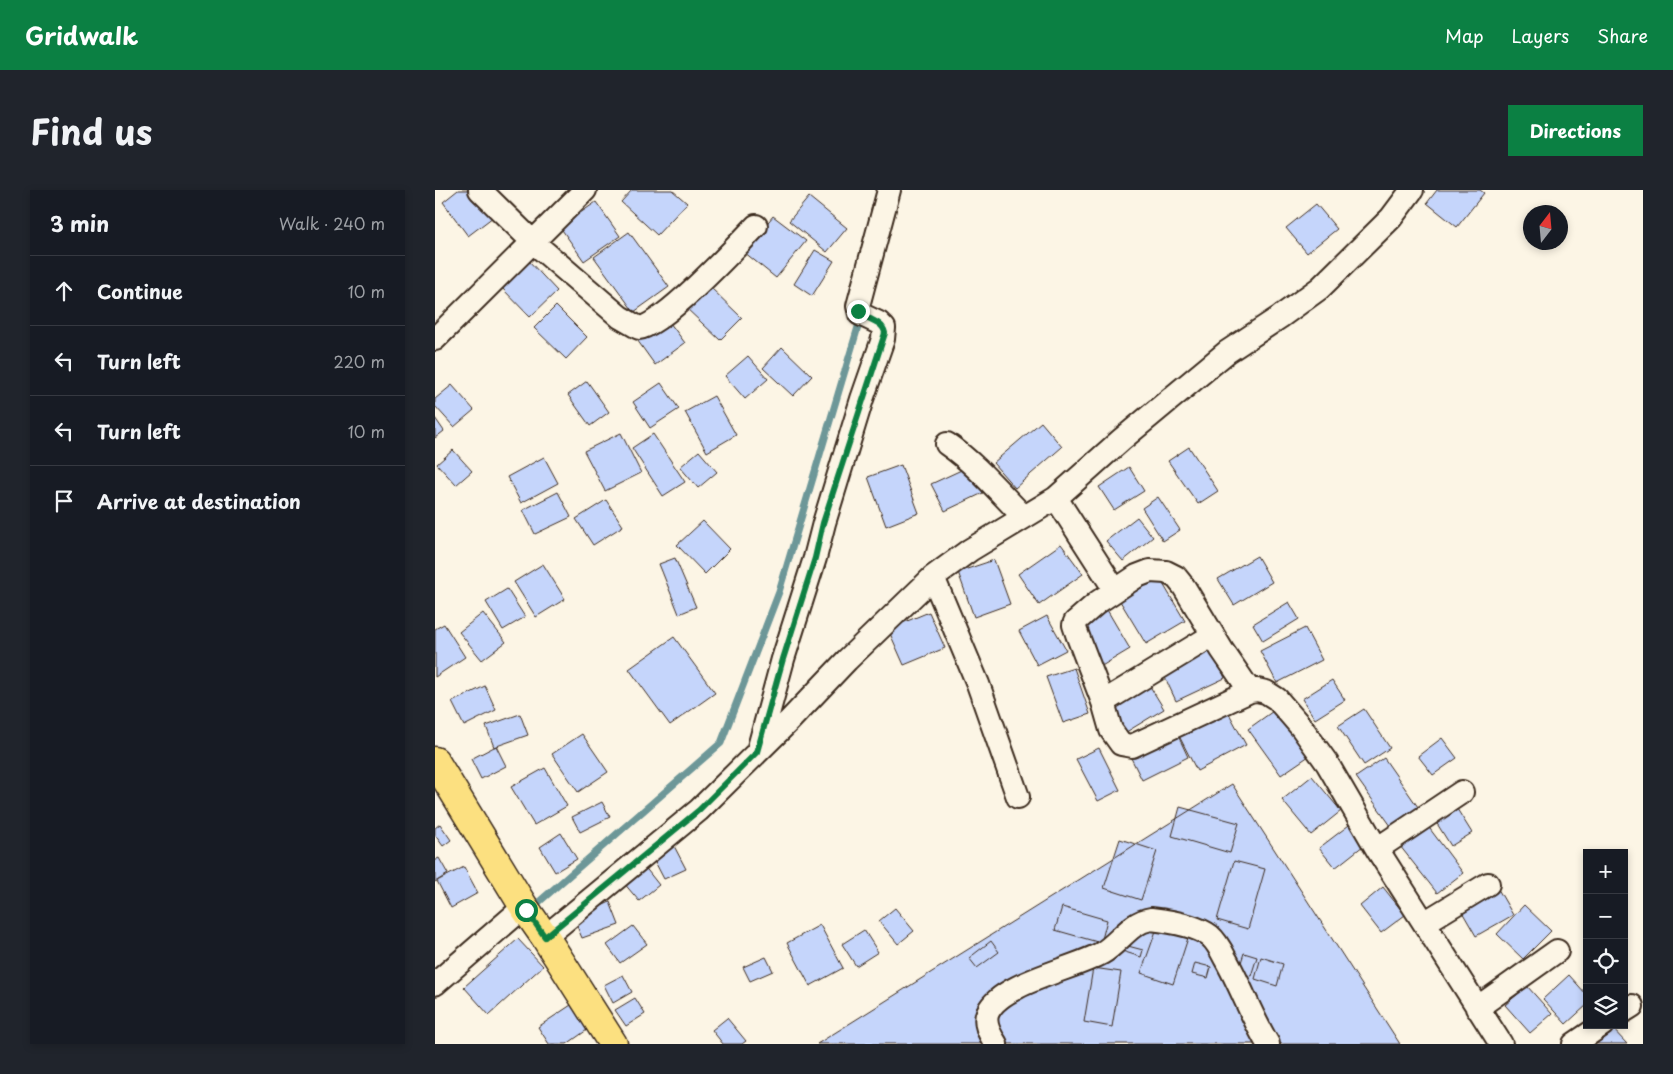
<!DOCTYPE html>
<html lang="en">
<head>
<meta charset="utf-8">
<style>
  :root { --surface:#171b24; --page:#20242c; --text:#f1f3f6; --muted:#9ea1a6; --line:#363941; --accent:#0b8043 }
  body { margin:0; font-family:"Playpen Sans",sans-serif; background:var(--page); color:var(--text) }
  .controls { position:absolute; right:15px; bottom:15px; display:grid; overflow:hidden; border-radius:0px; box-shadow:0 2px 8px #0003 }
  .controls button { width:45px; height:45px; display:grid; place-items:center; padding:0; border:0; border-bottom:1px solid var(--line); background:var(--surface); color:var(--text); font:25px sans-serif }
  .compass { position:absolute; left:1088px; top:15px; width:45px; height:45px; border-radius:50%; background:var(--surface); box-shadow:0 2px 8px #0003; rotate:16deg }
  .stop { position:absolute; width:15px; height:15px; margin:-11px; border:4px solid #0b8043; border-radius:50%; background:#fff }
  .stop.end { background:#0b8043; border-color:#fff; box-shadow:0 1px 5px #0008 }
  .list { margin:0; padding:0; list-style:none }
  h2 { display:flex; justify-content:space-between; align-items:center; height:65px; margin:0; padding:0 20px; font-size:21px }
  h2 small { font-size:16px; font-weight:400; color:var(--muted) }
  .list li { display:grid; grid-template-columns:32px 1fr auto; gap:15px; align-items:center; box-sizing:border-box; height:70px; padding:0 20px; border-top:1px solid var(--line) }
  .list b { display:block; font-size:19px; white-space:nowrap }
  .list em { font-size:16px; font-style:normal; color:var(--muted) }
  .icon { flex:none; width:28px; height:28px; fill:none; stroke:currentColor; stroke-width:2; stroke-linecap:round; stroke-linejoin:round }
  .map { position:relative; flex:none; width:1208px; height:854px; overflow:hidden; border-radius:0px }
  header { display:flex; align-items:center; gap:30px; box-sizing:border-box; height:70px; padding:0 25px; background:var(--accent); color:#fff }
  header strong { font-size:24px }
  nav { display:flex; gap:28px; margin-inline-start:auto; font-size:18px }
  .intro { display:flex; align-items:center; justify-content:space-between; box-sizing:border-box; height:120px; padding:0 30px }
  h1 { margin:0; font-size:35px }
  .button { padding:12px 22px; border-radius:0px; background:var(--accent); color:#fff; font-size:18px; font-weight:700 }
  main { display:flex; gap:30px; padding:0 30px }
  aside { flex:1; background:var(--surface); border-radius:0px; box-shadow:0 2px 8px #0003 }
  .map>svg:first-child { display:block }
</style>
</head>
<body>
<header>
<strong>Gridwalk</strong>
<nav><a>Map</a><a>Layers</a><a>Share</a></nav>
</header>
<div class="intro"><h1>Find us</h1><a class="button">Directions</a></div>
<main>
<aside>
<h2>3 min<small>Walk · 240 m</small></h2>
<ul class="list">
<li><svg class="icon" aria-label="ahead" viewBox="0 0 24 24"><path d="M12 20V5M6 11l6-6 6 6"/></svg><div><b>Continue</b></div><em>10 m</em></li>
<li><svg class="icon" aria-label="left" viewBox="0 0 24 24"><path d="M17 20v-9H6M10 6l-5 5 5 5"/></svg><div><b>Turn left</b></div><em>220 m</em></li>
<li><svg class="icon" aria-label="left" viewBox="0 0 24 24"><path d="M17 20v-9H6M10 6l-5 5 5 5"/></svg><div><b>Turn left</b></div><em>10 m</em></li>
<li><svg class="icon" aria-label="arrive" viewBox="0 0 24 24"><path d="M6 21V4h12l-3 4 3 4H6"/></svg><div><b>Arrive at destination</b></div></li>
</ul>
</aside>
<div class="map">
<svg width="1208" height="854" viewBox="0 0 1208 854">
  <rect width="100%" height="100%" fill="#fcf5e5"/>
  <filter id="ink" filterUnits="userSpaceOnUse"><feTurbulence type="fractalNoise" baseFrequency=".02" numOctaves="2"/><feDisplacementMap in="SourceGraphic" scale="10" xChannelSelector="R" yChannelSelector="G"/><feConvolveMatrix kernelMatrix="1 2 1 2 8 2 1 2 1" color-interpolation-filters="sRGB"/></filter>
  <g filter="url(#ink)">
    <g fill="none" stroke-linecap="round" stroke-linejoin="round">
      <path stroke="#6d9798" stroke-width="7" d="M97 718 286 553 344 402 426 127"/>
    </g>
    <path fill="#c5d5fb" stroke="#3b2a1e" d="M23 0H37L58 27 33 46 8 12Z
      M197 0H237L252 13 222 45 186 12Z
      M1002 0H1045L1049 3 1022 37 992 13Z
      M374 7 412 38 392 62 354 31Z
      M161 12 185 46 149 71 125 37Z
      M881 14 902 39 872 63 851 38Z
      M338 26 371 51 341 88 309 62Z
      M194 42 234 97 199 122 159 67Z
      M380 60 399 71 377 106 359 94Z
      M93 70 122 101 95 127 65 96Z
      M272 94 307 128 285 150 250 117Z
      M121 116 152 147 131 169 99 138Z
      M229 125 250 153 220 175 200 147Z
      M347 157 377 186 358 206 328 178Z
      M313 166 333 189 310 209 290 186Z
      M152 191 174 222 155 236 133 205Z
      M226 193 244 219 215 238 198 212Z
      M17 195 39 220 19 237 0 216V209Z
      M279 206 301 245 272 262 250 222Z
      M0 228 9 241 0 248Z
      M606 232 627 257 580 298 558 273Z
      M186 243 206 283 170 301 149 261Z
      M218 244 250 292 228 306 197 258Z
      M754 257 783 301 763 314 733 271Z
      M18 260 37 281 21 295 2 274Z
      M264 261 282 282 263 298 245 277Z
      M109 267 123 293 86 313 72 287Z
      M466 275 484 323 451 336 433 287Z
      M535 276 548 303 510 321 496 294Z
      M694 277 709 301 679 320 664 297Z
      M123 302 136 327 100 344 88 320Z
      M723 307 745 340 728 351 707 318Z
      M171 310 188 336 158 355 141 329Z
      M702 327 718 347 688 371 671 351Z
      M268 331 295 359 270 384 242 355Z
      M626 354 648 384 604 415 583 384Z
      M822 366 837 392 799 415 783 389Z
      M240 368 261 417 244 424 224 374Z
      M559 370 575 414 539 427 523 382Z
      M108 374 130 409 101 427 79 392Z
      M724 387 750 431 711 454 685 411Z
      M72 399 90 427 68 440 51 412Z
      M854 412 864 429 828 451 818 434Z
      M671 418 695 459 665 477 641 435Z
      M494 422 510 458 469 475 453 439Z
      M48 423 71 452 47 470 24 442Z
      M612 426 631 460 602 475 584 441Z
      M9 434 30 467 0 487V439Z
      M870 438 887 470 842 493 825 461Z
      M239 447 280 503 235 535 194 479Z
      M776 457 790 488 741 511 727 481Z
      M639 478 655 524 628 533 611 487Z
      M897 490 910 510 880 529 867 509Z
      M713 493 729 519 688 544 672 518Z
      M50 496 61 520 29 536 17 512Z
      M790 516 811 555 762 581 742 542Z
      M841 519 874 566 846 585 813 539Z
      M929 519 955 558 929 575 903 536Z
      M85 524 93 545 59 557 51 536Z
      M740 539 753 567 707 590 693 562Z
      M147 544 173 582 143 602 117 564Z
      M1007 548 1022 568 998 585 983 566Z
      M61 556 71 576 46 589 36 569Z
      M664 558 685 600 663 611 641 569Z
      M949 568 983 617 956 636 921 587Z
      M110 578 132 616 99 635 76 597Z
      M877 586 906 621 876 645 847 610Z
      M797 594 965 854H382Z
      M167 612 175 627 145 642 137 627Z
      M745 617 804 633 795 663 737 646Z
      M1022 619 1037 643 1016 656 1001 632Z
      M918 632 933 652 900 678 884 658Z
      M5 634 16 650 8 656 0 645V638Z
      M992 635 1028 683 1002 703 965 656Z
      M126 643 142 669 120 682 105 657Z
      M685 649 722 661 706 710 669 698Z
      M238 654 251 679 229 689 216 664Z
      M4 668 13 684 0 692V670Z
      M799 671 830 679 813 739 782 730Z
      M209 676 224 695 204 711 188 692Z
      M29 677 43 703 16 718 2 691Z
      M948 697 970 725 946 743 925 716Z
      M1063 699 1078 725 1041 746 1026 720Z
      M175 712 184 735 147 748 139 729Z
      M1089 715 1116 741 1088 769 1062 744Z
      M627 717 672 730 666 753 620 740Z
      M460 718 479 741 463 754 444 731Z
      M385 735 408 778 375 796 352 753Z
      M198 736 212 754 185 773 172 755Z
      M722 738 753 748 738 794 706 783Z
      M429 740 443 762 421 776 407 754Z
      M83 749 108 776 54 825 29 797Z
      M556 751 564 762 542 778 534 768Z
      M689 755 708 760 706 767 687 761Z
      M809 763 822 767 816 786 803 782Z
      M331 767 338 781 315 791 308 777Z
      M826 767 848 774 842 796 820 789Z
      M760 773 776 777 773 788 757 784Z
      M658 778 686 782 677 837 649 832Z
      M188 785 197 802 178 813 169 795Z
      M1134 785 1152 805V815L1131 834 1108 809Z
      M1092 796 1117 824 1095 843 1070 815Z
      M200 808 210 824 191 836 180 820Z
      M136 815 152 840 132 854H114L103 837Z
      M292 828 311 851 307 854H288L277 840Z
      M1175 836 1192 854H1154Z"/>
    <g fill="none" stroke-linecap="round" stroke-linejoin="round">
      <defs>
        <path id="minor" d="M45 0 98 52 185 127 204 138C226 137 302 56 321 36
          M0 149 150 0
          M512 254C541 274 564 302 589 327
          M621 308 680 400
          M498 387 543 494 583 607
          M815 501 697 556 686 554 676 540 668 512 642 444 639 435 640 432 663 412 702 386 715 381 731 382 741 387 749 397 787 460 815 501 822 500 831 502 842 509 867 538 892 573 942 659 1066 854
          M668 512 778 445
          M323 561 348 469 380 368 389 333 427 209 448 149 449 138 444 133 425 124 423 116 454 0
          M942 659 1027 602
          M989 733 1053 694
          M110 747 264 620 353 532 412 470 498 387 535 360 621 308 686 250 792 162 845 127 885 98 956 28 977 0
          M0 794 89 717
          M1042 818 1122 761
          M1189 821 1197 816
          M561 854C555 845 548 833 553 822 566 793 639 779 667 763 684 753 695 732 716 729 733 731 761 735 775 746 781 751 786 760 790 768 806 796 816 826 833 854
          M1139 854 1167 835"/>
        <path id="primary" d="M0 571 89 717 110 747 178 854"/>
      </defs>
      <use href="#minor" stroke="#3b2a1e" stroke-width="26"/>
      <use href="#primary" stroke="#3b2a1e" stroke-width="31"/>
      <use href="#minor" stroke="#fcf5e5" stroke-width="22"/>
      <use href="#primary" stroke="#fce080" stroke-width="28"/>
    </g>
  </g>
  <g fill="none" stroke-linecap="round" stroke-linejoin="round" filter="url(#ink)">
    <path stroke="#0b8043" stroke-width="6" d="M91 720 110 747 264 620 322 562 348 469 380 368 388 333 450 143C448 132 434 129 425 124L423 121"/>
  </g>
</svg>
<div class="controls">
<button>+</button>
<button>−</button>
<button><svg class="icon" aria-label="locate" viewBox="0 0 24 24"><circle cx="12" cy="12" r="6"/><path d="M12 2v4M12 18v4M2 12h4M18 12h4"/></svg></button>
<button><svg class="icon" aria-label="layers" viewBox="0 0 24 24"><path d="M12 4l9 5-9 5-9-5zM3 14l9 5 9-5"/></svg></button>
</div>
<svg class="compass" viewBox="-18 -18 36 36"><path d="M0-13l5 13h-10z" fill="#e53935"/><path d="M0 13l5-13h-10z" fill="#9ea1a6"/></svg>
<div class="stop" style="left:91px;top:720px"></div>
<div class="stop end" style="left:423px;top:121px"></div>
</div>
</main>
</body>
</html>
